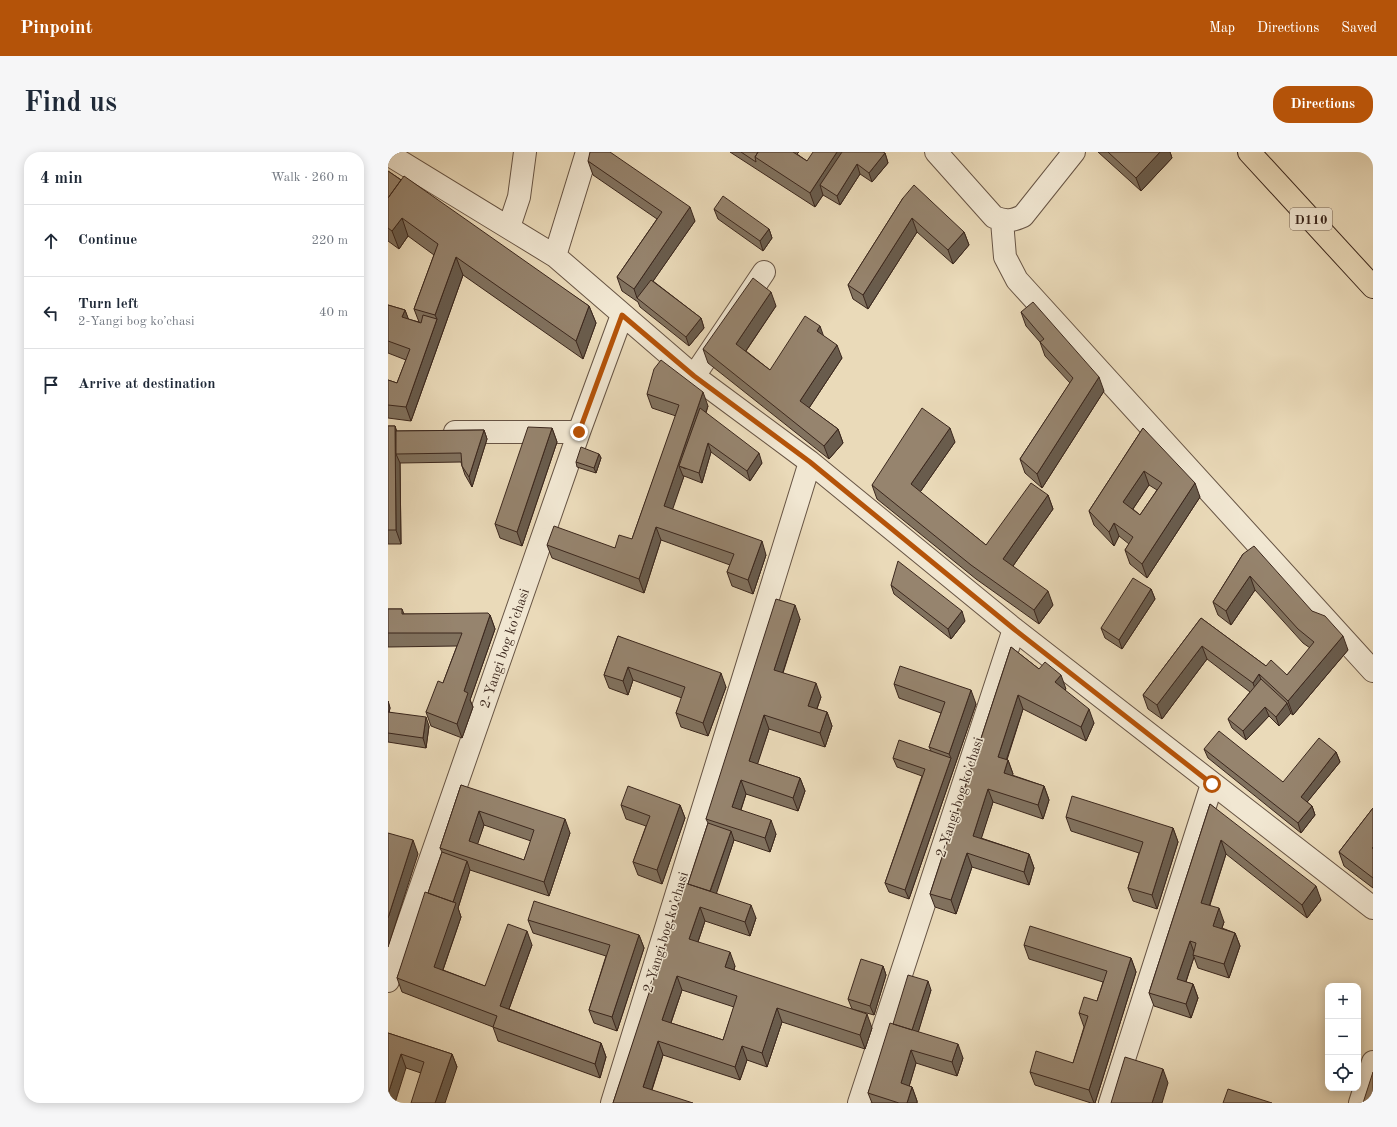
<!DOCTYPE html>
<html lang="en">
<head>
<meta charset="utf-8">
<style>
  :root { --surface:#fff; --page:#f6f6f7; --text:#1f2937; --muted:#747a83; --line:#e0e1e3; --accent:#b45309 }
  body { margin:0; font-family:"Old Standard TT",serif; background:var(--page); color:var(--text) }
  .controls { position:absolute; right:12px; bottom:12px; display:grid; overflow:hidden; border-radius:8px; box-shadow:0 2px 10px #0003 }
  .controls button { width:36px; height:36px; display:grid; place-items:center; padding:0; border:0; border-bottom:1px solid var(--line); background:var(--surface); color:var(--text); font:20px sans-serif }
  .stop { position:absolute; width:12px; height:12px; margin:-9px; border:3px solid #b45309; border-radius:50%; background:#fff }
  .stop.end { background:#b45309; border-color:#fff; box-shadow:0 1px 4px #0008 }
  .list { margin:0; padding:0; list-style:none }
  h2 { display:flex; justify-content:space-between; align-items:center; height:52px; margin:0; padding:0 16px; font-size:17px }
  h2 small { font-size:13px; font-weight:400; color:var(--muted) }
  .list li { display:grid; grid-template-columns:26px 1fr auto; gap:12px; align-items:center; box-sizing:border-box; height:72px; padding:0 16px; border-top:1px solid var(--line) }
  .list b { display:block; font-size:15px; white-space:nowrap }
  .list p { margin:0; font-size:13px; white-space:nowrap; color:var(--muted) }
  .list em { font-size:13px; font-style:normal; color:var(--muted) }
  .icon { flex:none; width:22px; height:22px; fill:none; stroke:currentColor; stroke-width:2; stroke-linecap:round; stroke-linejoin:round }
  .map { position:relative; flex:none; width:985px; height:951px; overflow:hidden; border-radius:16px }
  header { display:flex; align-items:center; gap:24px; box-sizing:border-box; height:56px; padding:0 20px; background:var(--accent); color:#fff }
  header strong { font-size:19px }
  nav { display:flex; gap:22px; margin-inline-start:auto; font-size:14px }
  .intro { display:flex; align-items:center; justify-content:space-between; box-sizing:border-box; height:96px; padding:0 24px }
  h1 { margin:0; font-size:28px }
  .button { padding:10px 18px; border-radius:16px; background:var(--accent); color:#fff; font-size:14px; font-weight:700 }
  main { display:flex; gap:24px; padding:0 24px }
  aside { flex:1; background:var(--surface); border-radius:16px; box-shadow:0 2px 10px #0003 }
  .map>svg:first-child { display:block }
</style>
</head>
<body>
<header>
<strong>Pinpoint</strong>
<nav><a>Map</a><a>Directions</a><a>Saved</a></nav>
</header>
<div class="intro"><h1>Find us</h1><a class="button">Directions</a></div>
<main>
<aside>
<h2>4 min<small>Walk · 260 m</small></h2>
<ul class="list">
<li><svg class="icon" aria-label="ahead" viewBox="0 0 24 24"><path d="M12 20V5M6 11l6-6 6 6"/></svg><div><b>Continue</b></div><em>220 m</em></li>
<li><svg class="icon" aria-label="left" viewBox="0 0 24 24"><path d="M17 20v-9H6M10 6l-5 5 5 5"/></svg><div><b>Turn left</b><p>2-Yangi bog koʼchasi</p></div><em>40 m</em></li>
<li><svg class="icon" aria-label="arrive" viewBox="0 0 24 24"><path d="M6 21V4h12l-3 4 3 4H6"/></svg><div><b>Arrive at destination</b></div></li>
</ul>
</aside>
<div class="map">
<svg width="985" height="951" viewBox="0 0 985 951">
  <rect width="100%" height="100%" fill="#eadab9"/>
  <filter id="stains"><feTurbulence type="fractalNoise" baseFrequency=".005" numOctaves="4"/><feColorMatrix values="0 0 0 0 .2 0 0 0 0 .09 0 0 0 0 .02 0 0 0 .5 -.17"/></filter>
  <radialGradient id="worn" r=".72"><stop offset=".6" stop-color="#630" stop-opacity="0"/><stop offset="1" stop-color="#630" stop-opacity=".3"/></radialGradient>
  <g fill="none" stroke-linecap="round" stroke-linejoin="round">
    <defs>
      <path id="minor" d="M548 0 606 65C618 70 624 69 635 64L686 0
        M0 2 167 104 306 224 422 310 626 477 985 756
        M614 69 617 105 629 128 985 519
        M121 75 131 45 137 0
        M167 104 199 0
        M306 224 376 120
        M67 280H191
        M0 829 191 280 234 163
        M224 951 422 310
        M471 951 626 477
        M722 951 824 632
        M972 951 985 910"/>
      <path id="major" d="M861 0 985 135"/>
    </defs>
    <use href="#minor" stroke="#675444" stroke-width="24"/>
    <use href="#major" stroke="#3b271d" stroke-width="24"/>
    <use href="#minor" stroke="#f1e7d2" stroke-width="22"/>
    <use href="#major" stroke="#eadab9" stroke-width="22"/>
  </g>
  <path fill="#81725f" stroke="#3b271d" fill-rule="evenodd" d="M342 0H411L409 2 419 9 497 1 500 11 484 30 472 22 452 53 435 43 427 55Z
    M710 0H782L784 6 753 39Z
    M200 9 307 69 265 129 313 166 316 176 301 194 252 155 250 150 234 139 229 125 269 67 205 23Z
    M0 19 201 154 208 171 195 207 75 123 23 269 0 266V228L9 231 18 208 0 201V153L17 158 20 167 31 170 26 157 46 103 20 84 11 97 0 89Z
    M515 46 576 80 581 93 565 112 529 80 480 157 465 147 460 133Z
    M326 57 381 77 384 86 375 99 330 67Z
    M388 154 358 199 382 218 436 184 454 206 421 256 450 277 455 291 441 307 320 211 315 197Z
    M633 160 716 239 654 336 637 321 632 307 682 231 657 204 652 190 638 174Z
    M259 242 320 254 318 261 374 311 362 329 323 300 314 331 296 324 284 357 378 403 365 442 344 434 339 420 342 413 273 388 256 441 164 406 159 393 227 396 244 387 288 264 264 256Z
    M0 274H7L8 279 96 278 99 287 84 335 77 323 74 314 73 310 12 311 13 392H0Z
    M164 276 169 290 134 394 112 386 107 372Z
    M755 276 812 345 759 426 742 412 737 398 741 392 731 384 726 394 706 373 701 359ZM761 333 769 338 752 363 745 357Z
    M567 290 532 340 598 393 660 343 665 357 625 414 665 453 651 472 588 427 489 347 484 333Z
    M211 302 213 306 208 321 189 315 188 310Z
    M855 402 924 459 960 498 905 563 902 561 891 574 881 564 858 588 844 576 840 567 862 540 819 507 774 567 760 557 755 543 813 466 878 514 899 523 922 496 915 491 867 438 843 473 830 463 825 450Z
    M503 433 577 469 563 487 506 442Z
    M763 437 767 447 734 497 717 486 713 476Z
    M0 457H14L16 462 102 463 107 477 82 548 85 555 74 586 43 574 38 560 55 531 69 494 0 495Z
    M412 467 395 521 433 545 429 557 439 560 444 574 437 595 381 577 369 612 412 626 417 639 410 659 358 642 353 658 388 682 382 700 346 688 328 741 368 766 362 784 317 769 310 790 347 814 346 818 484 876 477 897 394 870 379 915 359 908 352 928 275 903 264 938 225 951 300 732 320 671 318 667ZM294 838 346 855 335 888 283 871Z
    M230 484 338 535 320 584 293 575 288 561 294 546 245 528 240 543 221 536 216 523Z
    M623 495 651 517 678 537 677 538 706 571 698 589 635 557 619 608H620L625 622 624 623 656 634 661 648 655 667 605 650 593 686 641 702 646 716 641 733 584 715 568 762 547 755 542 742Z
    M506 532 588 552 521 747 501 740 497 731 534 624 509 615 505 606 543 599 541 595 553 561 511 546Z
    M0 549 2 556 1 560 41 574 38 596 0 590Z
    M816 597 895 630 948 600 952 610 919 650 924 654 927 663 913 681 820 606Z
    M73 633 182 681 161 744 82 718 70 756 73 765 55 818 97 834 144 793 121 857 213 891 218 905 212 926 110 889 105 875 14 840 9 826 40 741 54 700 52 696ZM96 673 143 689 136 708 89 692Z
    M822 652 933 748 919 766 838 702 822 753 836 770 834 776 847 781 852 794 841 826 810 816 806 805 798 830 805 832 810 846 803 866 766 854 761 841Z
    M233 653H292L297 666 274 732 250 723 245 710 258 674 238 667Z
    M985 656V736L956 714 951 700Z
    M678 665 785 676 790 690 769 757 745 749 740 736 751 701 683 679Z
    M140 768 251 783 256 796 229 879 206 871 201 858 218 804 145 781Z
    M636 793 743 806 748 820 707 951H703L647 933 642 920 685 911 696 875 691 861 709 849 715 830 641 807Z
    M495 814 498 823 486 863 464 857 460 847Z
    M543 838 530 880 575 906 569 924 528 911 521 934 524 935 529 949V951H484L480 941 505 872Z
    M0 881 64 902 69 915 33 921 18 916Z"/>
  <path fill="#695c4d" stroke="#3b271d" d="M449 0H463L432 33 435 43 427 55 422 41Z
    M772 0H782L784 6 753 39 748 26Z
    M497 1 500 11 484 30 481 21Z
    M469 12 472 22 452 53 449 44Z
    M302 55 307 69 252 148 249 146 246 137Z
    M14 66 20 84 11 97 4 79Z
    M524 66 529 80 480 157 475 143Z
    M381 77 384 86 375 99 372 89Z
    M576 80 581 93 565 112 560 98Z
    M68 105 75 123 23 269 18 255 49 167 47 163Z
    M383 140 388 154 353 206 348 192Z
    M201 154 208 171 195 207 188 189Z
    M17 158 22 171 14 165Z
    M313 166 316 176 301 194 298 185Z
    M432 174 437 188 429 179Z
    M449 193 454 206 417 262 412 249Z
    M711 225 716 239 654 336 649 322Z
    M315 240 320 254 298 317 291 314 295 324H296L281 368 276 354Z
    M7 274 12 288 8 302 12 311 13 392 8 378Z
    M164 276 169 290 134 394 129 380Z
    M562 276 567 290 528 346 523 332Z
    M450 277 455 291 441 307 436 294Z
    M96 278 99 287 84 335 81 325Z
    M320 291 323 300 314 331 311 321Z
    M371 301 374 311 362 329 359 319Z
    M211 302 213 306 208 321 206 316Z
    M756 319 761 333 740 364 735 350Z
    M807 331 812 345 759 426 754 412Z
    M660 343 665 357 620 421 615 407Z
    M726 371 731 384 726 394 721 380Z
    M268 375 273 388 256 441 251 427Z
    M374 389 378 403 365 442 360 428Z
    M862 424 867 438 843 473 838 459Z
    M763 437 767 447 734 497 731 488Z
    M660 439 665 453 651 472 646 458Z
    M407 453 412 467 391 532 386 518Z
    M574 459 577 469 563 487 560 477Z
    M102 463 107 477 82 548 85 555 74 586 69 572 76 539Z
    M955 484 960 498 905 563 900 549Z
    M814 494 819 507 774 567 769 553Z
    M240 515 245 528 240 543 235 529Z
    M333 521 338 535 320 584 315 571Z
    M871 522 876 536 870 545 865 531Z
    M673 523 678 537 672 544 667 530Z
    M428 531 433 545 425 567 420 554Z
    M583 538 588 552 521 747 517 738 563 606 561 602Z
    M630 543 635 557 615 618 610 605Z
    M0 549 2 556 0 565Z
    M899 551 903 561 891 574 888 565Z
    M877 555 881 564 858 588 855 579Z
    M701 557 706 571 698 589 693 575Z
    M439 560 444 574 437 595 432 581Z
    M376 563 381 577 366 623 361 609Z
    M38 565 41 574 38 596 35 586Z
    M948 600 952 610 916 654 913 645Z
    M620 608 625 622 621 634 616 621Z
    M412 626 417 639 410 659 405 646Z
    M353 628 358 642 349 669 344 655Z
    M656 634 661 648 655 667 650 653Z
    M600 637 605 650 590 697 585 684Z
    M292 653 297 666 274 732 269 718Z
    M924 654 927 663 913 681 910 671Z
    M91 659 96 673 86 703 81 689Z
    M177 667 182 681 161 744 156 730Z
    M383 668 388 682 382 700 377 686Z
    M785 676 790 690 769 757 764 743Z
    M343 679 346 688 325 752 321 743Z
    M25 688 30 702 0 795V766Z
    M833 688 838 702 818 764 813 751Z
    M579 701 584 715 568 762 563 748Z
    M641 702 646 716 641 733 636 720Z
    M79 709 82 718 70 756 73 765 51 829 46 815 64 753Z
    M928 734 933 748 919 766 914 753Z
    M363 753 368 766 362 784 357 770Z
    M312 755 317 769 306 801 301 787Z
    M831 756 836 770 830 787 825 774Z
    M139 779 144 793 117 868 112 854Z
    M847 781 852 794 841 826 836 812Z
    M251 783 256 796 229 879 224 865Z
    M802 789 807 803H805L806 805 794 841 789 827Z
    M342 800 347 814 342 829 337 815Z
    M743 806 748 820 707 951H706L701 938Z
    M495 814 498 823 486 863 482 854Z
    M289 824 294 838 279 882 274 868Z
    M540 829 543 838 527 891 523 881Z
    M805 832 810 846 803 866 798 852Z
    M389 856 394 870 379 915 374 901Z
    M479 862 484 876 477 897 472 883Z
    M270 889 275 903 260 949 255 935Z
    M213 891 218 905 212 926 207 912Z
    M570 892 575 906 569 924 564 910Z
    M354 894 359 908 352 928 347 915Z
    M523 898 528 911 518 945 513 931Z
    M13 902 18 916 7 951H0V942Z
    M64 902 69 915 57 951H47Z
    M775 917 780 931 774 951H764Z
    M524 935 529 949V951H519Z"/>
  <path fill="#96846e" stroke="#3b271d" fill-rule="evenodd" d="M202 0H222L302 55 246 137 229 125 274 60 200 9Z
    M353 0H370L367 5 368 10Z
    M370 0H405L419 9 425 0H449L422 41 367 5Z
    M454 0H495L497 1 481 21 469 12 449 44 432 33Z
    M720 0H772L748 26Z
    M0 19 13 28 0 46Z
    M16 24 201 154 188 189 68 105 47 163 26 157 50 92 14 66 4 79 0 76V46Z
    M526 33 576 80 560 98 524 66 475 143 460 133 515 46Z
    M335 44 381 77 372 89 326 57Z
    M365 126 383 140 348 192 382 218 417 164 432 174 429 179 449 193 412 249 450 277 436 294 315 197Z
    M263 128 313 166 298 185 249 146Z
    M645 150 711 225 649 322 632 307 685 226 652 190 656 187 633 160Z
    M0 153 17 158 14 165 33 171 35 163 49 167 18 255 0 253V228L9 231 22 197 0 189Z
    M273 208 315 240 276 354 374 389 360 428 339 420 346 402 268 375 251 427 159 393 166 374 227 396 231 383 244 387 291 253 259 242 266 217Z
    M312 256 371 301 359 319 320 291 311 321 291 314Z
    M534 256 562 276 523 332 598 393 643 331 660 343 615 407 660 439 646 458 583 413 484 333Z
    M0 274H7L8 378H0Z
    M140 275 164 276 129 380 107 372Z
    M755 276 807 331 754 412 737 398 745 385 726 371 721 380 701 359ZM756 319 774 331 752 363 735 350Z
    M96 278 81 325 74 314 73 301 8 302V279Z
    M193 295 211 302 206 316 188 310Z
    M866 394 924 459 937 464 955 484 900 549 871 522 865 531 814 494 769 553 755 543 813 466 878 514 883 508 899 523 926 490 910 477 862 424 838 459 825 450 855 402Z
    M510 409 574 459 560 477 503 433Z
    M745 426 763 437 731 488 713 476Z
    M388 447 407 453 386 518 428 531 420 554 439 560 432 581 376 563 361 609 412 626 405 646 353 628 344 655 383 668 377 686 318 667Z
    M0 457H14V462L100 461 102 463 76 539 80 541 69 572 38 560 50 529 55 531 74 481H0Z
    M230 484 333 521 315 571 288 561 297 535 240 515 235 529 216 523Z
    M623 495 651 517 657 510 673 523 667 530 701 557 693 575 630 543 610 605 620 608 616 621 656 634 650 653 600 637 585 684 641 702 636 720 579 701 563 748 542 742Z
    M512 514 583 538 561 602 541 595 557 550 506 532Z
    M873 527 899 551 888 565 877 555 855 579 840 567Z
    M0 560 38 565 35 586 0 581Z
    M831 579 895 630 931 586 948 600 913 645 924 654 910 671 816 597Z
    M511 588 563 606 517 738 497 731 537 617 505 606Z
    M73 633 177 667 156 730 52 696ZM91 659 146 678 136 708 81 689Z
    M240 634 292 653 269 718 245 710 262 664 233 653Z
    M684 644 785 676 764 743 740 736 755 690 678 665Z
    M822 652 928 734 914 753 833 688 813 751 831 756 825 774 847 781 836 812 805 803 808 791 802 789 789 827 805 832 798 852 761 841Z
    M985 656V695L984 696 985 697V726L951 700Z
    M320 671 343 679 322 739 300 732Z
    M0 681 25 688 0 766Z
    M54 700 79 709 65 750 40 741Z
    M297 731 363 753 357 770 312 755 301 787 342 800 337 815 479 862 472 883 389 856 374 901 354 894 347 915 270 889 255 935 305 951H225ZM289 824 349 844 335 888 274 868Z
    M37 740 68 751 46 815 97 834 120 772 139 779 112 854 213 891 207 912 105 875 109 864 9 826Z
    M146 749 251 783 224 865 201 858 222 793 140 768Z
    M642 774 743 806 701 938 642 920 648 899 685 911 700 864 691 861 696 845 709 849 719 819 636 793Z
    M473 807 495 814 482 854 460 847Z
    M520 823 540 829 524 878 505 872Z
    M502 871 570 892 564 910 523 898 513 931 524 935 519 951H511L480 941Z
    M0 881 64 902 47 951H23L36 910 13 902 0 942Z
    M737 905 775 917 764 951H723Z
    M985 920V951H975Z
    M840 937 884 951H835Z"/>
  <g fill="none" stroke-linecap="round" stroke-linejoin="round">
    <path stroke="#b45309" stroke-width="5" d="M191 280 234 163 306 224 422 310 626 477 824 632"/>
  </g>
  <g text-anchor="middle" stroke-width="3" stroke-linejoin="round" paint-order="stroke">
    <rect fill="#f1e7d2" stroke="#726153" stroke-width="1" x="902" y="56" width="42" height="22" rx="3"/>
    <g font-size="13" font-weight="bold" fill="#3b271d">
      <text x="923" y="72">D110</text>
    </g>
    <g font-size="14" fill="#3b271d" stroke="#f1e7d2">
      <text transform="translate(116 496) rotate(-71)" y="5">2-Yangi bog koʼchasi</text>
      <text transform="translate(571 645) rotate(-72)" y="5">2-Yangi bog koʼchasi</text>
      <text transform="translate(277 780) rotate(-73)" y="5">2-Yangi bog koʼchasi</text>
    </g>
  </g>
  <rect width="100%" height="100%" filter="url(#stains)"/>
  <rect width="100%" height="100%" fill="url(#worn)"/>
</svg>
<div class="controls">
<button>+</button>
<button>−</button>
<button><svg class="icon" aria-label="locate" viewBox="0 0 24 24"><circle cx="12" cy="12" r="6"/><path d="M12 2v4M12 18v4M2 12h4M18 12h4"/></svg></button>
</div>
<div class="stop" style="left:824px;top:632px"></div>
<div class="stop end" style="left:191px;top:280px"></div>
</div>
</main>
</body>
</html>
